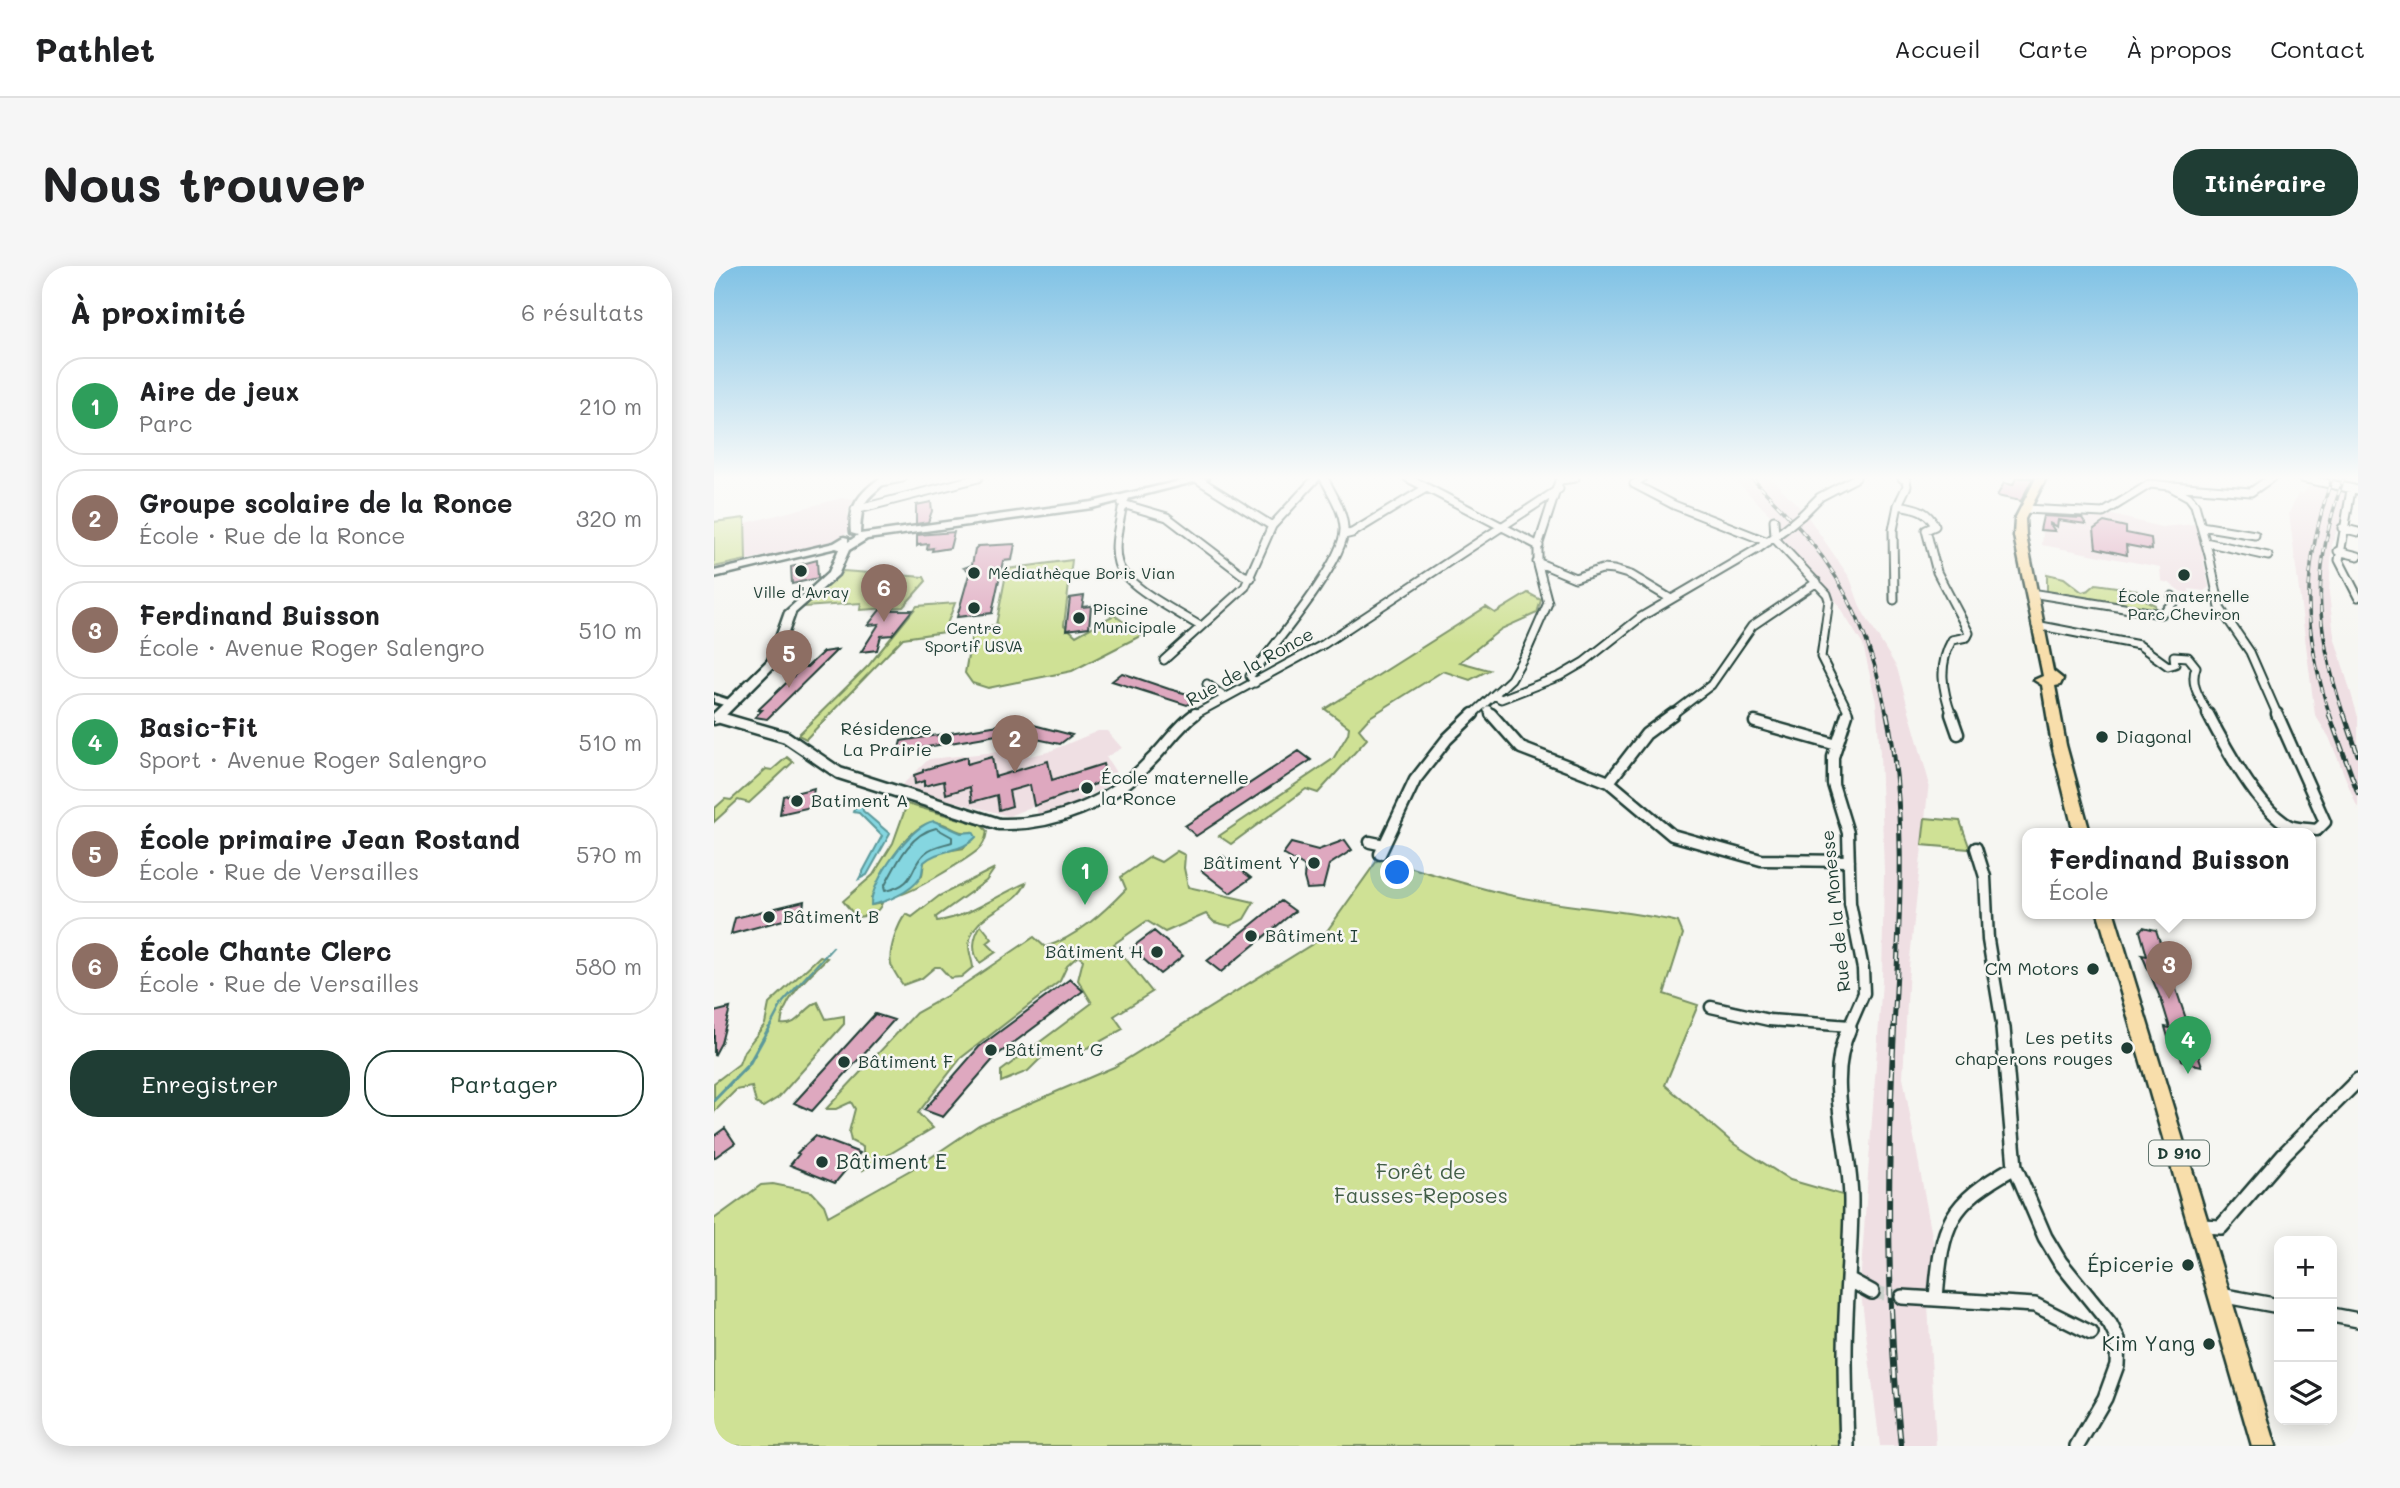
<!DOCTYPE html>
<html lang="fr">
<head>
<meta charset="utf-8">
<style>
  :root { --surface:#fff; --page:#f6f6f6; --text:#202124; --muted:#757577; --line:#e0e0e0; --accent:#1f3d34 }
  body { margin:0; font-family:Mali,sans-serif; background:var(--page); color:var(--text) }
  .controls { position:absolute; right:21px; bottom:21px; display:grid; overflow:hidden; border-radius:14px; box-shadow:0 4px 18px #0003 }
  .controls button { width:63px; height:63px; display:grid; place-items:center; padding:0; border:0; border-bottom:2px solid var(--line); background:var(--surface); color:var(--text); font:35px sans-serif }
  .you { position:absolute; left:684px; top:607px; width:24px; height:24px; margin:-18px; border:5px solid #fff; border-radius:50%; background:#1a73e8; box-shadow:0 0 0 10px #1a73e833 }
  .badge { display:grid; place-items:center; width:46px; height:46px; border-radius:50%; background:var(--accent); color:#fff; font-size:23px; font-weight:700 }
  .pin { position:absolute; translate:-50% -58px; filter:drop-shadow(0 2px 4px #0008) }
  .pin::after { content:''; position:absolute; top:37px; width:24px; height:21px; background:inherit; clip-path:polygon(0 0,100% 0,50% 100%) }
  .popup { position:absolute; left:1308px; top:562px; width:294px; height:91px; box-sizing:border-box; display:grid; place-content:center; border-radius:14px; background:var(--surface); filter:drop-shadow(0 2px 5px #0005); font-size:23px; white-space:nowrap; color:var(--muted) }
  .popup b { font-size:26px; color:var(--text) }
  .popup::after { content:''; position:absolute; left:50%; top:100%; margin-left:-14px; border:14px solid transparent; border-top-color:var(--surface) }
  .list { margin:0; padding:0; list-style:none }
  h2 { display:flex; justify-content:space-between; align-items:center; height:91px; margin:0; padding:0 28px; font-size:30px }
  h2 small { font-size:23px; font-weight:400; color:var(--muted) }
  .list li { display:grid; grid-template-columns:46px 1fr auto; gap:21px; align-items:center; box-sizing:border-box; height:98px; margin:0 14px 14px; padding:0 14px; border:2px solid var(--line); border-radius:28px }
  .list b { display:block; font-size:26px; white-space:nowrap }
  .list p { margin:0; font-size:23px; white-space:nowrap; color:var(--muted) }
  .list em { font-size:23px; font-style:normal; color:var(--muted) }
  .actions { display:flex; gap:14px; padding:21px 28px }
  .actions a { flex:1; padding:16px 0; border:2px solid var(--accent); border-radius:28px; text-align:center; font-size:24px; color:var(--accent) }
  .actions .main { background:var(--accent); color:#fff }
  .icon { flex:none; width:38px; height:38px; fill:none; stroke:currentColor; stroke-width:2; stroke-linecap:round; stroke-linejoin:round }
  .map { position:relative; flex:none; width:1644px; height:1180px; overflow:hidden; border-radius:28px }
  header { display:flex; align-items:center; gap:42px; box-sizing:border-box; height:98px; padding:0 35px; background:var(--surface); border-bottom:2px solid var(--line) }
  header strong { font-size:33px }
  nav { display:flex; gap:38px; margin-inline-start:auto; font-size:24px }
  .intro { display:flex; align-items:center; justify-content:space-between; box-sizing:border-box; height:168px; padding:0 42px }
  h1 { margin:0; font-size:49px }
  .button { padding:18px 32px; border-radius:28px; background:var(--accent); color:#fff; font-size:24px; font-weight:700 }
  main { display:flex; gap:42px; padding:0 42px }
  aside { flex:1; background:var(--surface); border-radius:28px; box-shadow:0 4px 18px #0003 }
  .map>svg:first-child { display:block }
</style>
</head>
<body>
<header>
<strong>Pathlet</strong>
<nav><a>Accueil</a><a>Carte</a><a>À propos</a><a>Contact</a></nav>
</header>
<div class="intro"><h1>Nous trouver</h1><a class="button">Itinéraire</a></div>
<main>
<aside>
<h2>À proximité<small>6 résultats</small></h2>
<ul class="list">
<li><span class="badge" style="background:#2e9e5b">1</span><div><b>Aire de jeux</b><p>Parc</p></div><em>210 m</em></li>
<li><span class="badge" style="background:#8d6e63">2</span><div><b>Groupe scolaire de la Ronce</b><p>École · Rue de la Ronce</p></div><em>320 m</em></li>
<li><span class="badge" style="background:#8d6e63">3</span><div><b>Ferdinand Buisson</b><p>École · Avenue Roger Salengro</p></div><em>510 m</em></li>
<li><span class="badge" style="background:#2e9e5b">4</span><div><b>Basic-Fit</b><p>Sport · Avenue Roger Salengro</p></div><em>510 m</em></li>
<li><span class="badge" style="background:#8d6e63">5</span><div><b>École primaire Jean Rostand</b><p>École · Rue de Versailles</p></div><em>570 m</em></li>
<li><span class="badge" style="background:#8d6e63">6</span><div><b>École Chante Clerc</b><p>École · Rue de Versailles</p></div><em>580 m</em></li>
</ul>
<div class="actions"><a class="main">Enregistrer</a><a>Partager</a></div>
</aside>
<div class="map">
<svg width="1644" height="1180" viewBox="0 0 1644 1180">
  <rect width="100%" height="100%" fill="#f6f6f2"/>
  <filter id="ink" filterUnits="userSpaceOnUse"><feTurbulence type="fractalNoise" baseFrequency=".0143" numOctaves="2"/><feDisplacementMap in="SourceGraphic" scale="14" xChannelSelector="R" yChannelSelector="G"/><feConvolveMatrix kernelMatrix="1 2 1 2 8 2 1 2 1" color-interpolation-filters="sRGB"/></filter>
  <g filter="url(#ink)">
    <path fill="#efdfe3" d="M1019 212H1056L1065 220 1092 248 1136 312 1147 343 1183 402 1215 516 1195 701 1189 811 1220 981 1214 1039 1222 1180H1166L1146 1019 1168 715 1170 606 1166 487 1162 436 1149 379 1118 329 1098 306 1067 278 1068 267 1056 249Z
      M1600 212H1640L1618 279 1615 327 1620 370 1644 451V543L1615 471 1601 449 1575 247 1584 227 1589 228Z
      M128 232 140 234 134 244 135 265 118 277 32 294V257Z
      M1329 247 1395 248 1447 261 1482 258 1492 293H1489L1495 321 1490 325 1475 323 1476 328 1466 325 1455 317 1447 315 1446 301 1328 279 1329 266 1326 263Z
      M384 465H393L408 482 392 491 401 505V515L353 542 340 546 324 549 322 539 295 550 186 521 215 493 283 486 316 490 334 486Z"/>
    <path fill="#cfe195" stroke="#778f64" stroke-width="2" d="M31 252 32 294 0 301V256Z
      M358 294 350 359 362 370 400 349 428 369 358 405 274 422 258 417 251 407 259 362 282 359 293 303Z
      M129 305 210 311 212 315 189 341 146 344 147 337 89 341Z
      M1333 308 1350 312 1368 326 1375 324 1382 318 1423 324 1433 335 1441 339 1442 346 1333 326Z
      M814 327 827 334 823 347 787 363 746 396 775 404 756 414 729 405 656 451 645 463 653 473 604 527 592 523 517 578 505 570 619 493 634 468 635 461 611 443 772 341 781 347Z
      M241 337 230 366 189 372 92 473 84 469 155 399 203 340Z
      M73 491 79 496 35 537 24 534 0 556V543L11 533 17 534 52 503 58 504Z
      M193 538 267 559 273 565C272 572 270 579 264 584 253 593 194 630 183 629L208 610 210 596 220 587 250 582 257 566C244 569 238 560 226 557 197 549 167 611 157 633L158 639 168 637C164 649 153 650 142 651L129 635 159 609 179 577Z
      M1211 552 1246 555 1256 583 1208 579Z
      M463 585 471 589 470 602 474 621 540 636 530 653 516 660 500 656 492 648 451 666 433 655 400 678 438 726 400 750 409 763 380 779 351 791 338 789 327 792 314 805 287 816V805L378 737 364 714 369 694 364 690 353 700 346 715 247 792 204 847 219 862 149 904V881L137 875 135 866 141 843 137 836 122 843H112L202 747 231 731 320 671 331 681C363 671 389 647 412 623L407 611 436 591 447 596Z
      M665 592C710 605 754 620 800 630 854 642 909 643 964 656L969 668 950 728 984 739 951 819 1020 878 1076 914 1132 930 1125 1093V1180H0V953L47 919 59 918 98 926 110 939 114 950 207 898 265 859 400 801 608 672Z
      M281 602 272 615 222 651 223 655C256 651 283 629 312 617 301 644 257 645 255 680 255 687 258 694 259 701L247 711 236 712 226 701H221L208 712 189 719C185 713 179 705 177 698 174 685 184 657 192 648L198 651 225 630Z
      M267 659 278 673 273 677 282 686 266 697C257 686 259 671 267 659Z
      M106 690 113 692C94 711 70 731 67 758 84 761 89 743 104 736L112 753 130 750V758L65 831 49 841 42 837 38 821 22 824 0 846V817L25 798 30 785 51 758 55 738Z"/>
    <path fill="#85d6e0" stroke="#5c999b" stroke-width="2" d="M148 540 149 545 176 568 153 609 145 613 168 570 145 547 139 546 141 541Z
      M220 555 247 567 259 566 262 571C248 587 226 582 210 596 208 601 209 608 206 612 197 626 172 636 157 639 156 617 197 558 220 555Z"/>
    <g fill="none" stroke-linecap="round" stroke-linejoin="round">
      <path stroke="#487a79" stroke-width="2" d="M222 562 238 571V576C229 579 218 580 211 587 194 602 204 618 171 625L170 621C182 599 195 568 222 562Z"/>
      <path stroke="#5c999b" stroke-width="2.5" d="M54 764 69 736 119 681"/>
      <path stroke="#5c999b" stroke-width="3.5" d="M0 834 35 798 55 762"/>
    </g>
    <path fill="#dea8bf" stroke="#1f3d34" stroke-width="2" d="M1302 212H1319L1307 235 1283 230 1290 217 1299 219Z
      M217 236 218 245 214 256 202 258V239Z
      M1329 250 1368 252 1372 258 1344 254 1343 261 1335 257 1341 265 1326 264Z
      M1390 256 1412 261V267L1437 272 1438 284 1412 279 1413 289 1382 282 1380 263Z
      M240 266 236 282 218 285 219 282 213 283 214 278 206 279 207 277 203 280V269Z
      M301 278 298 294 289 295 278 347 243 351 256 305 250 302 258 299 261 283 264 280Z
      M103 294 104 312 78 318 77 301Z
      M370 330 368 341 377 340 375 361 352 364 356 332Z
      M166 344H198L178 369 167 370 163 384 147 386 165 358 154 359Z
      M123 384 53 453 41 451 48 444H44L89 401H93L109 386Z
      M408 407 455 423 485 431 473 439 398 415Z
      M297 457H312L358 469 346 478 294 467 184 486 187 475Z
      M585 485 597 494 482 570 471 560Z
      M253 491V498L278 491 281 511 334 495 338 514 389 498 393 514 320 540 316 519 295 525 298 540 285 544 283 529 258 536 256 521 232 528 230 515 210 520V515L201 518 200 509 209 506V504Z
      M100 522 97 541 66 548 69 530Z
      M631 574 638 584 615 599 609 622 593 623 590 612 591 601 569 588 577 577 604 584Z
      M509 590 537 612 516 627 488 605Z
      M90 635 88 649 17 668 21 652Z
      M567 635 581 645 507 706 493 695Z
      M1429 661 1442 664 1488 800 1473 797 1468 794 1464 782 1457 781 1451 761 1456 762 1448 736 1428 689 1433 690 1426 665Z
      M440 665 469 690 446 708 417 682Z
      M356 713 369 725 282 790 229 851 210 844 265 781Z
      M16 742 7 777 0 790V746Z
      M161 748 180 754 98 845 80 837Z
      M11 862 21 877 0 892V870Z
      M101 870 146 887 121 917 76 899 85 888 83 887Z"/>
    <g fill="none" stroke-linecap="round" stroke-linejoin="round">
      <path stroke="#cbd1cc" stroke-width="13" stroke-dasharray="13 6" stroke-linecap="butt" d="M1158 1026 1188 1031"/>
      <defs>
        <path id="minor-far2" d="M694 212 825 280
          M928 212 920 218 960 239 1054 276
          M1188 212 1192 214 1193 220 1184 239C1201 242 1213 243 1221 260L1212 264 1223 306 1255 367 1253 371 1238 374C1224 399 1228 423 1238 450
          M1588 212 1644 224
          M485 214 558 260
          M847 214 861 212
          M167 216 188 212
          M1459 220 1537 226 1557 212
          M1637 224 1625 294 1644 331
          M411 233 408 237 412 239 408 243C405 260 399 280 404 297 410 320 466 347 486 360
          M412 239 453 251 529 309 537 312
          M1311 243 1389 247 1436 218 1455 220 1475 231 1481 239 1495 289 1506 342 1536 386 1564 450
          M141 244 264 212
          M1088 249 1106 231 1142 212
          M1060 254 1061 271
          M1487 260 1541 269
          M1628 262 1644 266
          M630 269 638 267 712 222
          M1060 272 1113 328 1115 334 1107 391 1134 445 1133 450
          M1491 276 1554 290
          M1624 285 1644 290
          M823 296 861 312 888 303 900 304 917 309 957 333
          M1317 327 1447 348 1460 336 1458 330
          M1180 334 1179 264 1184 239
          M1322 359 1425 379 1454 400 1461 398 1460 390 1474 391 1482 401C1475 419 1487 433 1495 450
          M450 394 531 321 558 260 602 212
          M541 417 536 410C558 381 632 295 630 262 629 244 618 228 610 212
          M493 418 510 431
          M780 429 787 433 846 410 870 396 927 351 1045 282 1071 263
          M774 444 779 450
          M478 450 610 378 845 223
          M757 450 797 413 812 387 834 337 824 299V280L846 212
          M956 450 997 419 1038 360 1103 316"/>
        <path id="minor-far1" d="M777 448 807 482 895 516 958 569 1047 594 1135 595
          M1133 448 1119 491V518L1134 567 1136 637 1149 703 1150 727 1134 764
          M1237 448 1244 468
          M1494 448C1510 479 1545 545 1576 560 1584 563 1595 563 1603 564L1611 556 1563 448
          M3 451 72 471 125 507 285 558C340 560 398 536 436 495 452 480 463 461 481 448
          M1041 456 1123 479
          M895 516 932 468 959 448
          M656 576 670 579
          M1262 582 1271 611 1274 674 1289 764
          M666 588 701 514 733 473 759 448
          M997 741 1055 754 1136 760"/>
        <path id="minor" d="M1289 762 1301 901 1331 971 1346 996 1396 1058 1404 1074 1403 1099 1391 1132 1363 1180
          M1487 960 1507 961 1570 888 1644 814
          M1134 1013 1158 1026
          M1506 1029 1565 1040
          M1188 1031 1321 1039 1377 1067
          M1222 1032C1228 957 1234 938 1301 901
          M1618 1049 1644 1054
          M1133 1180C1132 1150 1131 1120 1131 1089 1131 1038 1137 987 1137 935 1137 878 1110 817 1135 762"/>
        <path id="tertiary" d="M0 429 21 436 22 438 17 441 0 436Z"/>
        <path id="secondary" d="M166 212H176C150 237 148 231 146 268L378 236 478 212H495L378 242 153 273 135 284 124 309 81 347 63 398 4 457 0 458V447L54 394 71 346 115 306 125 283 122 282 0 311V305L120 277 130 271 134 272V276L144 269 137 267C134 241 145 227 166 212Z"/>
        <path id="primary" d="M1322 212H1332L1311 253 1312 270 1339 405 1349 413 1346 419 1341 420 1352 479 1376 567H1360L1338 479 1328 419 1320 414 1329 410 1300 270 1301 253Z
          M1384 647H1400L1562 1180H1538Z"/>
      </defs>
      <use href="#minor-far2" stroke="#1f3d34" stroke-width="11"/>
      <use href="#minor-far1" stroke="#1f3d34" stroke-width="15"/>
      <use href="#minor" stroke="#1f3d34" stroke-width="18"/>
      <use href="#tertiary" stroke="#1f3d34" stroke-width="6"/>
      <use href="#secondary" stroke="#1f3d34" stroke-width="5"/>
      <use href="#primary" stroke="#1f3d34" stroke-width="5"/>
      <use href="#minor-far2" stroke="#f6f6f2" stroke-width="7"/>
      <use href="#minor-far1" stroke="#f6f6f2" stroke-width="10"/>
      <use href="#minor" stroke="#f6f6f2" stroke-width="13"/>
      <use href="#tertiary" fill="#f6f6f2" fill-rule="evenodd"/>
      <use href="#secondary" fill="#f6f6f2" fill-rule="evenodd"/>
      <use href="#primary" fill="#f8deab" fill-rule="evenodd"/>
      <defs>
        <path id="rail-far2" d="M1038 212C1057 233 1079 253 1096 275 1137 324 1161 388 1173 450
          M1630 212C1597 302 1600 360 1630 450
          M1616 450C1587 360 1588 301 1618 212"/>
        <path id="rail-far1" d="M1173 448C1194 552 1185 659 1180 764
          M1615 448 1644 527
          M1630 448 1644 489"/>
        <path id="rail" d="M1180 762C1173 902 1172 1041 1187 1180"/>
      </defs>
      <use href="#rail-far2" stroke="#1f3d34" stroke-width="3.5"/>
      <use href="#rail-far1" stroke="#1f3d34" stroke-width="5"/>
      <use href="#rail" stroke="#1f3d34" stroke-width="6"/>
      <use href="#rail-far2" stroke="#f6f6f2" stroke-width="2" stroke-dasharray="6" stroke-linecap="butt"/>
      <use href="#rail-far1" stroke="#f6f6f2" stroke-width="2.5" stroke-dasharray="8" stroke-linecap="butt"/>
      <use href="#rail" stroke="#f6f6f2" stroke-width="3.5" stroke-dasharray="10" stroke-linecap="butt"/>
      <defs>
        <path id="minor-bridge" d="M1071 263 1088 249"/>
      </defs>
      <use href="#minor-bridge" stroke="#1f3d34" stroke-width="11" stroke-linecap="butt"/>
      <use href="#minor-bridge" stroke="#f6f6f2" stroke-width="7"/>
    </g>
  </g>
  <linearGradient id="sky" x2="0" y2="1"><stop stop-color="#80c2e5"/><stop offset="0.56" stop-color="#fbfbf9"/><stop offset="1" stop-color="#fbfbf9" stop-opacity="0"/></linearGradient>
  <rect width="1644" height="378" fill="url(#sky)"/>
  <g fill="#1f3d34" stroke="#f6f6f2" stroke-width="2.5">
    <circle cx="87" cy="305" r="7"/>
    <circle cx="260" cy="307" r="7"/>
    <circle cx="1470" cy="309" r="7"/>
    <circle cx="260" cy="342" r="7"/>
    <circle cx="365" cy="352" r="7"/>
    <circle cx="1388" cy="471" r="7"/>
    <circle cx="232" cy="473" r="7"/>
    <circle cx="373" cy="522" r="7"/>
    <circle cx="83" cy="535" r="7"/>
    <circle cx="600" cy="597" r="7"/>
    <circle cx="55" cy="651" r="7"/>
    <circle cx="537" cy="670" r="7"/>
    <circle cx="443" cy="686" r="7"/>
    <circle cx="1379" cy="703" r="7"/>
    <circle cx="1413" cy="782" r="7"/>
    <circle cx="277" cy="784" r="7"/>
    <circle cx="130" cy="796" r="7"/>
    <circle cx="108" cy="896" r="7"/>
    <circle cx="1474" cy="999" r="7"/>
    <circle cx="1495" cy="1078" r="7"/>
  </g>
  <g text-anchor="middle" stroke-width="5" stroke-linejoin="round" paint-order="stroke">
    <g font-size="16" fill="#1f3d34" stroke="#f6f6f2">
      <text x="274" y="313" text-anchor="start">Médiathèque Boris Vian</text>
      <text x="87" y="332">Ville d'Avray</text>
      <text x="1470" y="336">École maternelle<tspan x="1470" dy="18">Parc Cheviron</tspan></text>
      <text x="379" y="349" text-anchor="start">Piscine<tspan x="379" dy="18">Municipale</tspan></text>
      <text x="260" y="368">Centre<tspan x="260" dy="18">Sportif USVA</tspan></text>
    </g>
    <rect fill="#f6f6f2" stroke="#60746d" stroke-width="2" x="1435" y="874.5" width="60" height="25" rx="5"/>
    <g font-size="16" font-weight="bold" fill="#1f3d34">
      <text x="1465" y="893">D 910</text>
    </g>
    <g font-size="18" fill="#1f3d34" stroke="#f6f6f2">
      <text transform="translate(536 401) rotate(-29)" y="6">Rue de la Ronce</text>
      <text transform="translate(1122 645) rotate(-96)" y="6">Rue de la Monesse</text>
    </g>
    <g font-size="18" fill="#1f3d34" stroke="#f6f6f2" text-anchor="start">
      <text x="218" y="469" text-anchor="end">Résidence<tspan x="218" dy="21">La Prairie</tspan></text>
      <text x="1402" y="477">Diagonal</text>
      <text x="387" y="518">École maternelle<tspan x="387" dy="21">la Ronce</tspan></text>
      <text x="97" y="541">Batiment A</text>
      <text x="586" y="603" text-anchor="end">Bâtiment Y</text>
      <text x="69" y="657">Bâtiment B</text>
      <text x="551" y="676">Bâtiment I</text>
      <text x="429" y="692" text-anchor="end">Bâtiment H</text>
      <text x="1365" y="709" text-anchor="end">CM Motors</text>
      <text x="1399" y="778" text-anchor="end">Les petits<tspan x="1399" dy="21">chaperons rouges</tspan></text>
      <text x="291" y="790">Bâtiment G</text>
      <text x="144" y="802">Bâtiment F</text>
    </g>
    <g font-size="21" fill="#1f3d34" stroke="#f6f6f2" text-anchor="end">
      <text x="122" y="903" text-anchor="start">Bâtiment E</text>
      <text x="1460" y="1006">Épicerie</text>
      <text x="1481" y="1085">Kim Yang</text>
    </g>
    <g font-size="21" fill="#425e47" stroke="#f6f6f2">
      <text x="707" y="913">Forêt de<tspan x="707" dy="24">Fausses-Reposes</tspan></text>
    </g>
  </g>
</svg>
<div class="controls">
<button>+</button>
<button>−</button>
<button><svg class="icon" aria-label="layers" viewBox="0 0 24 24"><path d="M12 4l9 5-9 5-9-5zM3 14l9 5 9-5"/></svg></button>
</div>
<div class="you"></div>
<div class="pin badge" style="left:371px;top:639px;background:#2e9e5b">1</div>
<div class="pin badge" style="left:301px;top:507px;background:#8d6e63">2</div>
<div class="pin badge" style="left:1455px;top:733px;background:#8d6e63">3</div>
<div class="popup"><b>Ferdinand Buisson</b>École</div>
<div class="pin badge" style="left:1474px;top:808px;background:#2e9e5b">4</div>
<div class="pin badge" style="left:75px;top:422px;background:#8d6e63">5</div>
<div class="pin badge" style="left:170px;top:356px;background:#8d6e63">6</div>
</div>
</main>
</body>
</html>
